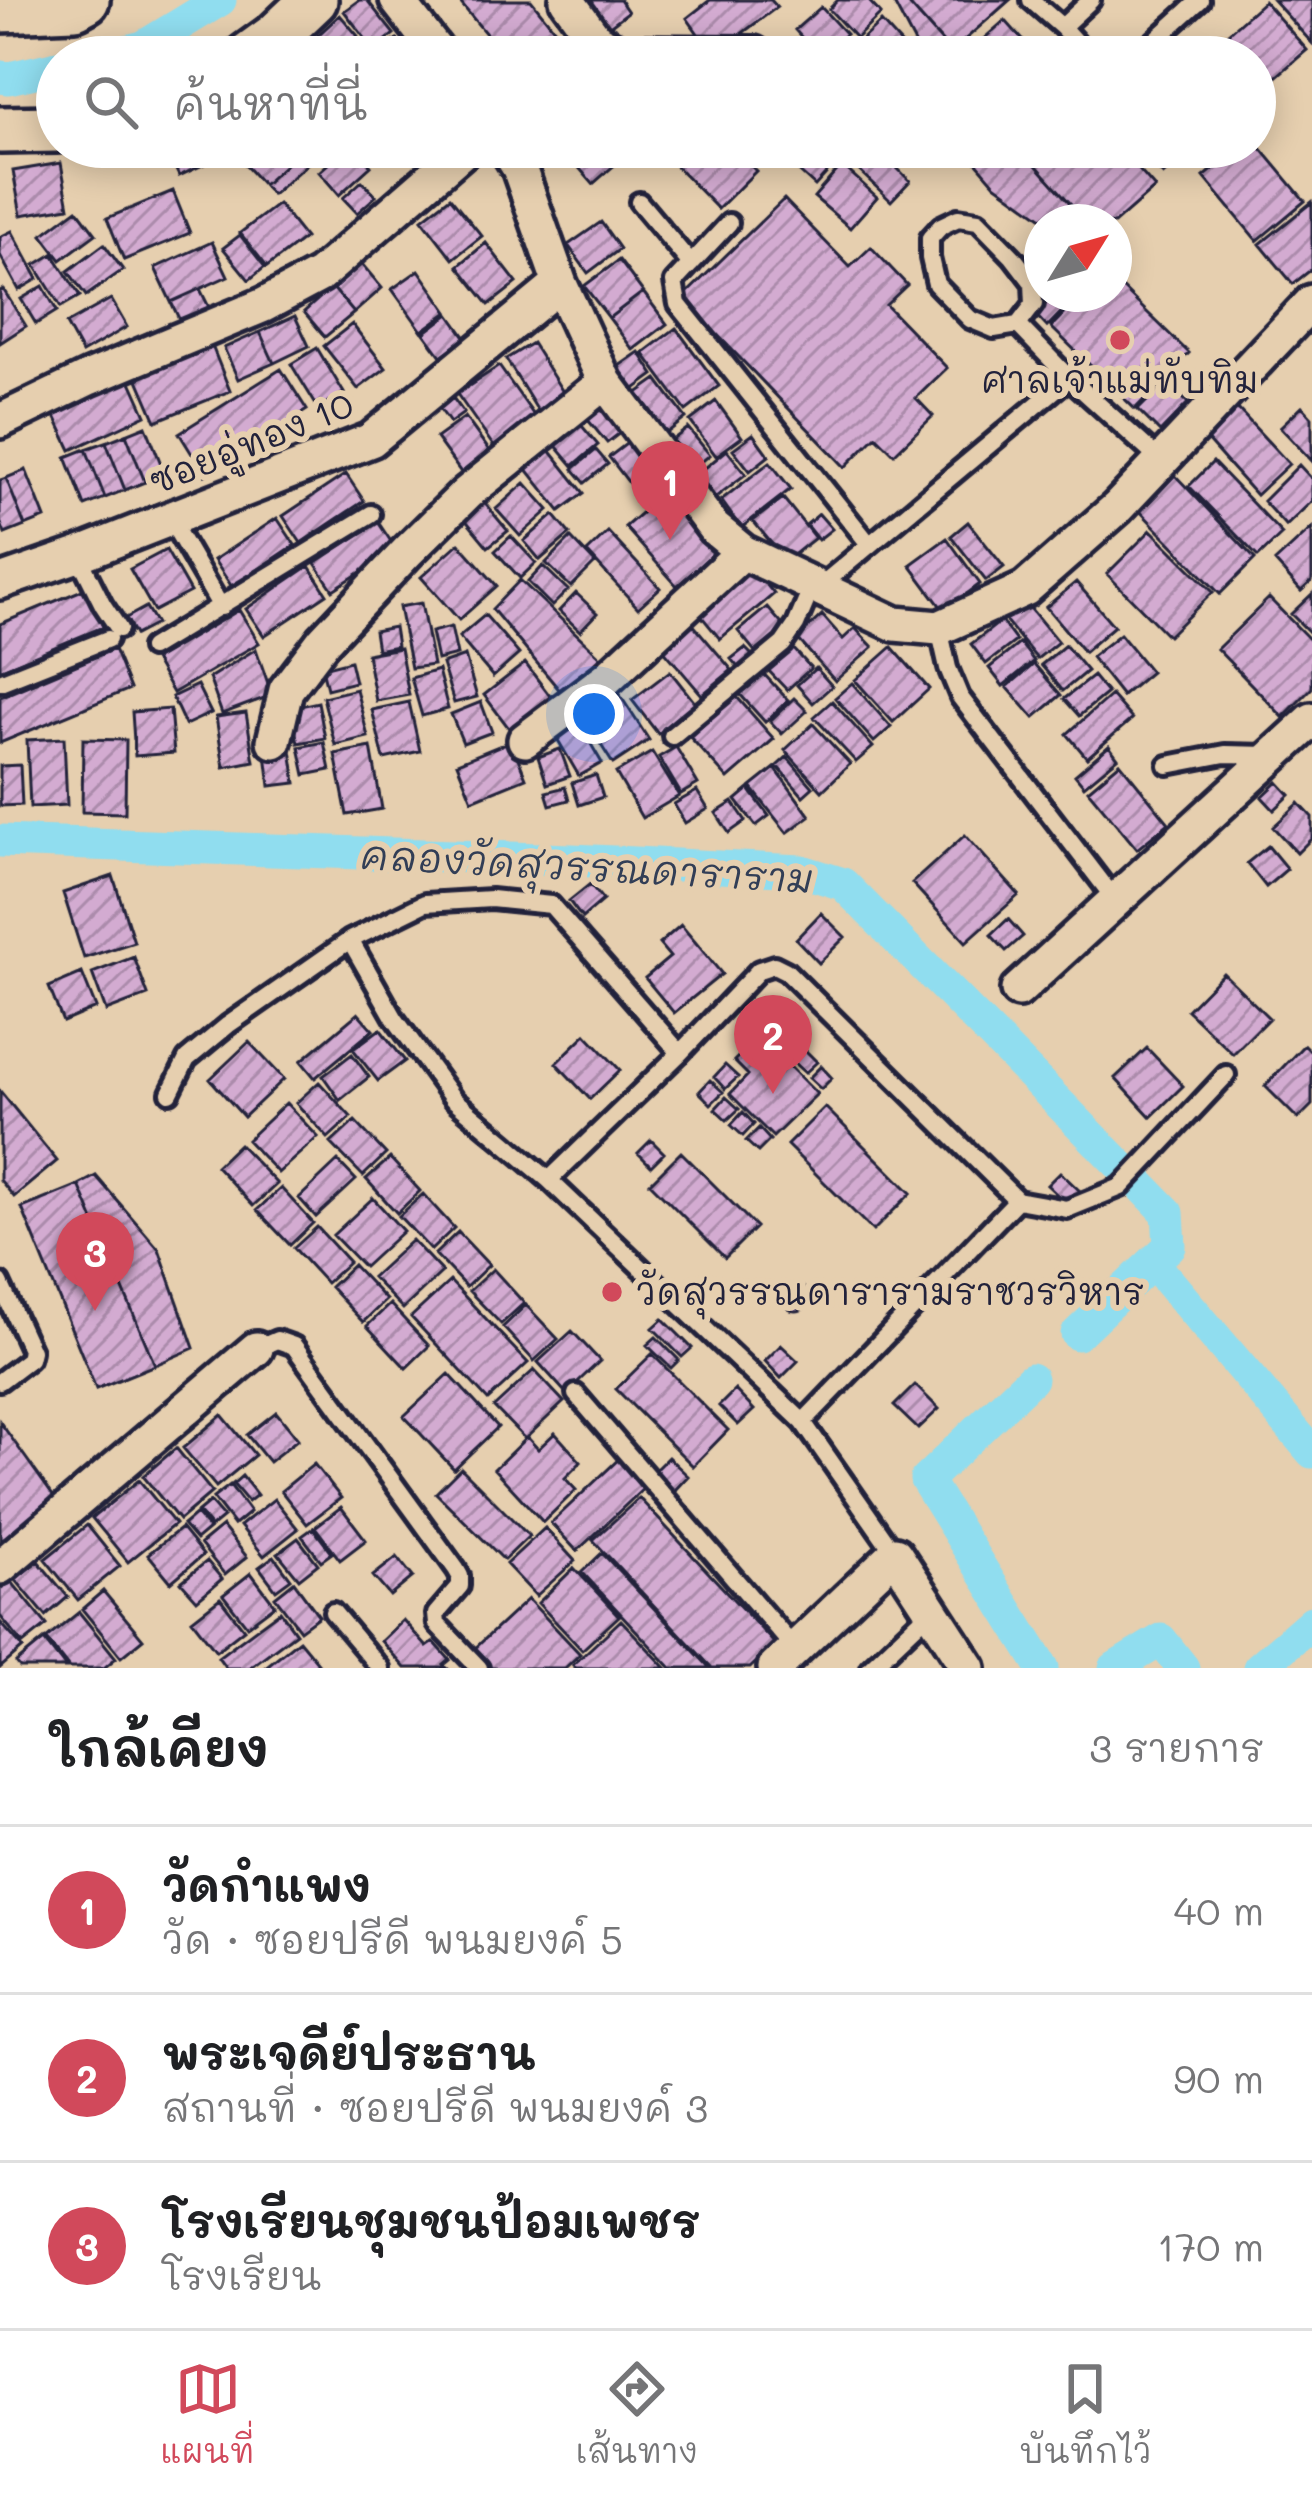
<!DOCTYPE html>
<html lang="th">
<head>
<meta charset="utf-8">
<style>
  :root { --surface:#fff; --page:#f6f6f6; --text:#202124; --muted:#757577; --line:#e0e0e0; --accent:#d1495b }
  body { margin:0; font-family:Mali,"Playpen Sans Thai",sans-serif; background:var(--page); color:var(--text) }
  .compass { position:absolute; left:1024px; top:204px; width:108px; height:108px; border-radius:50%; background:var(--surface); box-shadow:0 6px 30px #0003; rotate:53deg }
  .you { position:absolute; left:594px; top:714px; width:42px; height:42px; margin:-30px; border:9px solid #fff; border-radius:50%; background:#1a73e8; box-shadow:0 0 0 18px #1a73e833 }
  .badge { display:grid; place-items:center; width:78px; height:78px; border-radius:50%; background:var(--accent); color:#fff; font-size:39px; font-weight:700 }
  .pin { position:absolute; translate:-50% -99px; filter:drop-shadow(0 3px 6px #0008) }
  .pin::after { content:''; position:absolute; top:63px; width:42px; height:36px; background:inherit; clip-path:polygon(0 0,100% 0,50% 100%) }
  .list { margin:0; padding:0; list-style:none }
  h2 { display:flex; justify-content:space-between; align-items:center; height:156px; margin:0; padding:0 48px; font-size:51px }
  h2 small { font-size:39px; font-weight:400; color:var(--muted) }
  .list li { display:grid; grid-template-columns:78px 1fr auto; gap:36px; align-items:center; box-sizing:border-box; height:168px; padding:0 48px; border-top:3px solid var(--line) }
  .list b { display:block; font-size:45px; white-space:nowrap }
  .list p { margin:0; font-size:39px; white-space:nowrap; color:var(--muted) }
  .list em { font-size:39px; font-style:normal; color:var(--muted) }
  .icon { flex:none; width:66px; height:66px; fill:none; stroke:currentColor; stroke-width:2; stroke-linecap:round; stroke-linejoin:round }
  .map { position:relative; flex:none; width:1312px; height:1668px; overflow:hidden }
  .search { position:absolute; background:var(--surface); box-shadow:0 6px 30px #0003; left:36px; right:36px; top:36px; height:132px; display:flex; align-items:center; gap:30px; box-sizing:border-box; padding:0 42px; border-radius:66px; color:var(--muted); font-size:45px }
  .sheet { height:660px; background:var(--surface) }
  nav { display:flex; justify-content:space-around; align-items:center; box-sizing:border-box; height:168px; border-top:3px solid var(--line); background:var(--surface); font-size:33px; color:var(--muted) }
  nav a { display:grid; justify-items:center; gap:6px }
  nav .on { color:var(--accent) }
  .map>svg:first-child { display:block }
</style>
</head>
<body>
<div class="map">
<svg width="1312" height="1668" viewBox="0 0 1312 1668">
  <defs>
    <pattern id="building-hatch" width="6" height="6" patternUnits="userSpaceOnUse" patternTransform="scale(3)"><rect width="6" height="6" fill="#d3abd1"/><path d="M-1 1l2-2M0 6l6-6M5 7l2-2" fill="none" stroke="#ab8bab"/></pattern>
  </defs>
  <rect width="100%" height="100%" fill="#e6cfaf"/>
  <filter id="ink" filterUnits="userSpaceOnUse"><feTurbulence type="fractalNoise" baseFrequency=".00833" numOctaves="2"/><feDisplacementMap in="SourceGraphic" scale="24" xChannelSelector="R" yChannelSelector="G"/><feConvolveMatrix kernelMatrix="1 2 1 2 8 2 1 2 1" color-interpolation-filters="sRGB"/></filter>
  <g filter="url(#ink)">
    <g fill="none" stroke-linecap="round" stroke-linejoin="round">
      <path stroke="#90ddef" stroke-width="33" d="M100 57 143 47 220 0
        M0 77 9 78 57 67
        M0 841 572 860 802 871 843 884 1126 1171
        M1153 1263 1312 1452
        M1077 1334 1170 1246 1168 1213 1136 1180
        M1031 1379 926 1480 1043 1668
        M1115 1668 1161 1640 1183 1668
        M1259 1668 1312 1622"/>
    </g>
    <path fill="url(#building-hatch)" stroke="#22223b" stroke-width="3" d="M359 0H367L394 34 374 50 344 11Z
      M458 0H531L577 57H505Z
      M582 0H620L628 12 603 31Z
      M710 0H771L777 7 728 44 704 42 687 18Z
      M838 0H868L881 14 856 38 829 9Z
      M892 0H905L956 57H922Z
      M905 0H1010L951 52Z
      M1273 0H1312V43Z
      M1264 1 1307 50 1255 95V57H1201Z
      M821 7 846 34 819 57 795 30Z
      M340 15 358 36 334 57H310L303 49Z
      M1005 20 1038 57H963Z
      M881 22 913 57H874L860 41Z
      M397 39 410 57H380L377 54Z
      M850 39 867 57H832Z
      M1255 141 1305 201 1257 241 1204 177 1240 147H1255Z
      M165 147H218L222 156 179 176Z
      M245 147H305L263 185 236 155Z
      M305 147H326L272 195 263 185Z
      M347 147H355L371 166 339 195 319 172Z
      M561 147H632L633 149 593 184Z
      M687 147H733L756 171 718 209 672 162Z
      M762 147H799L780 165Z
      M813 147 833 166 815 186 794 167Z
      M868 147H876L910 181 891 201 852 164Z
      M963 147H1020L1087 222H1048L995 184Z
      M1020 147H1119L1155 188 1114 224 1087 222Z
      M1138 147H1195L1163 175Z
      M61 163 69 207 21 215 13 171Z
      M842 165 877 197 850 228 814 197Z
      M362 181 376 196 357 213 343 198Z
      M173 191 190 233 124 260 107 218Z
      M450 197 482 236 453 259 422 219Z
      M784 199 850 267 871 247 907 285 886 305 947 368 916 398 933 416 894 454 876 436 845 467 682 298Z
      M1312 202V269L1293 284 1260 244Z
      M278 204 305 238 267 267 240 233Z
      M77 209 96 234 61 260 42 235Z
      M601 222 620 249 588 273 568 245Z
      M12 231 38 279 19 290 0 255V237Z
      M240 235 265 267 249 280 223 248Z
      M212 242 228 276 171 302 155 268Z
      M486 243 517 283 489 305 458 266Z
      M104 244 123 270 86 296 68 271Z
      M53 254 80 296 61 307 35 265Z
      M619 260 643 292 609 318 584 286Z
      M361 263 382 288 354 313 332 287Z
      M419 270 448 312 422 331 392 289Z
      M1114 280 1189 353 1135 409 1051 327 1083 294H1114Z
      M43 286 57 311 36 324 21 299Z
      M332 287 354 313 325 337 304 312Z
      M3 289 26 326 0 343V291Z
      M200 289 210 309 181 323 171 302Z
      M643 292 667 324 633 350 609 318Z
      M1049 294H1079L1047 327 1032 311Z
      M111 299 127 327 82 353 66 324Z
      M449 314 466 338 441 356 424 333Z
      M295 316 309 346 274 363 260 332Z
      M352 324 386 368 358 389 324 346Z
      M676 328 719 386 686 411 643 353Z
      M260 332 274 363 238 379 224 348Z
      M532 343 568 400 541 416 506 359Z
      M212 346 230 391 156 421 137 377Z
      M317 348 344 393 318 408 291 364Z
      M639 352 654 375 632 391 616 368Z
      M499 366 540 424 499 454 457 394Z
      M281 369 307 410 205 475 179 433Z
      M129 377 146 415 71 450 53 412Z
      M657 379 686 418 663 436 633 396Z
      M1166 382 1188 403 1160 432 1138 410Z
      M453 398 464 413 450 423 440 409Z
      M602 400 625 429 607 443 583 414Z
      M716 401 742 437 716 456 690 421Z
      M1302 406 1312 417V461L1280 427Z
      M1237 408 1289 464 1256 495 1205 438Z
      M465 417 491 453 462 474 436 438Z
      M577 420 598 445 573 466 552 441Z
      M146 426 165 474 145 482 126 434Z
      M688 428 710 455 689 472 667 444Z
      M126 434 145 482 125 490 106 442Z
      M753 434 769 456 750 471 733 449Z
      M630 441 656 475 635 491 609 457Z
      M106 442 125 490 105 498 86 449Z
      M86 449 105 498 85 506 66 457Z
      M549 449 584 493 560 511 526 468Z
      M596 450 608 464 585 483 573 469Z
      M727 450 746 474 712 500 694 477Z
      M770 462 791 489 741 528 721 500Z
      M1213 462 1282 534 1258 557 1189 486Z
      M1299 465 1312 479V501L1286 526 1263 501Z
      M26 470 45 518 25 526 6 478Z
      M1171 471 1255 559 1220 594 1135 506Z
      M346 474 364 501 301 543 283 516Z
      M6 478 25 526 5 534 0 521V480Z
      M525 483 549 510 520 536 496 509Z
      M662 495 714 554 677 586 625 527Z
      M783 498 815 538 786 561 753 521Z
      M482 500 508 531 488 547 463 517Z
      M819 514 832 529 818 540 806 525Z
      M554 515 570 534 540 560 524 541Z
      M277 518 295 545 232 587 214 560Z
      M378 522 396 549 333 590 315 563Z
      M968 522 1004 567 986 581 951 536Z
      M1312 528V581L1301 591 1275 562Z
      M1151 530 1213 592 1168 636 1107 574Z
      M608 532 660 588 638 608 587 552Z
      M511 536 536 563 520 578 495 551Z
      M571 538 595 563 571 587 546 563Z
      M947 538 980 584 944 611 910 565Z
      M459 543 497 586 459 620 421 577Z
      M166 550 190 592 154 611 130 569Z
      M309 566 327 594 264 636 246 609Z
      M543 566 568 590 552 606 528 582Z
      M753 568 774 594 720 639 698 612Z
      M520 580 608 664 567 699 492 609Z
      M1076 582 1114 626 1084 652 1046 607Z
      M87 588 103 627 0 670V624Z
      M576 593 597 613 580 631 559 611Z
      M1312 594V635L1291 614Z
      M1269 598 1312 642V688L1283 717 1217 649Z
      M421 603 433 665 411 668 399 607Z
      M1026 603 1058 642 1037 659 1005 620Z
      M146 607 156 624 135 635 126 618Z
      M767 607 787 630 757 654 738 631Z
      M239 610 259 643 173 693 154 660Z
      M485 615 519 654 493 677 459 637Z
      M822 615 843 639 855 628 873 647 835 681 797 638Z
      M1001 621 1016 641 986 664 971 644Z
      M691 622 732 670 702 695 662 648Z
      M394 627 397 646 377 650 374 631Z
      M451 627 457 655 437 660 431 632Z
      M1120 634 1151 672 1122 696 1091 657Z
      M1020 643 1034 661 1003 686 989 668Z
      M1065 645 1087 671 1063 691 1041 665Z
      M791 646 811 668 787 690 767 669Z
      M892 647 929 689 893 722 855 680Z
      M400 648 409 695 376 701 367 654Z
      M745 648 756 659 741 671 731 659Z
      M114 649 130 689 0 743V697Z
      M256 649 272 695 222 714 209 678Z
      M465 656 477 697 454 703 442 664Z
      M350 661 355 682 327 689 322 668Z
      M525 663 556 704 514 735 484 695Z
      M1034 664 1061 695 1034 718 1007 687Z
      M816 668 832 686 813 703 797 685Z
      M438 670 448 709 422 716 411 678Z
      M670 671 696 704 658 734 632 700Z
      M761 671 788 700 765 722 738 692Z
      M1093 676 1107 693 1079 716 1064 699Z
      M852 683 891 727 874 742 835 698Z
      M197 685 211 713 185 725 172 697Z
      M356 689 368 737 335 745 323 697Z
      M618 692 649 740 613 764 582 715Z
      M1111 695 1132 719 1087 758 1067 734Z
      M736 696 774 739 728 779 690 737Z
      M794 698 807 711 782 734 770 721Z
      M832 701 873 747 856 762 814 717Z
      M318 702 325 738 298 743 291 708Z
      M409 702 420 751 384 759 372 710Z
      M481 702 492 732 463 743 451 714Z
      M170 709 174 753 135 756 132 712Z
      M246 713 254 761 224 767 216 717Z
      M578 722 602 763 579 776 555 735Z
      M813 724 850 764 822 791 785 750Z
      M64 738 67 805 30 807 27 740Z
      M83 739 126 740 125 813 82 812Z
      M511 741 526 778 472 800 457 763Z
      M324 742 330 770 305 775 299 747Z
      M1109 746 1118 758 1084 786 1075 775Z
      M371 747 382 809 347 815 335 754Z
      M676 747 698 784 681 794 659 757Z
      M560 749 570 776 547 784 538 757Z
      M291 750 296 783 270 786 266 754Z
      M652 752 679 796 642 818 616 773Z
      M787 757 813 787 803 796 777 766Z
      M1120 763 1169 823 1137 849 1088 790Z
      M20 765 22 805 0 806V766Z
      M775 768 810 816 787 833 751 787Z
      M596 775 603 797 579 805 572 783Z
      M1278 782 1290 795 1274 810 1262 797Z
      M565 787 569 800 550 805 546 792Z
      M749 789 769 816 756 826 736 800Z
      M697 791 708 809 685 823 674 804Z
      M733 802 746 821 729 833 716 813Z
      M1299 803 1312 817V838L1297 853 1273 827Z
      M965 835 1019 895 966 942 912 883Z
      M1268 846 1287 869 1266 887 1247 863Z
      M113 876 134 942 84 958 63 893Z
      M590 884 603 900 582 918 569 901Z
      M821 913 845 937 819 963 796 939Z
      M1008 919 1023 936 1006 951 991 935Z
      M681 925 722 974 674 1013 645 978 670 957 659 944Z
      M134 957 148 995 106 1011 92 973Z
      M82 973 96 1008 63 1022 49 987Z
      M1223 973 1269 1018 1233 1054 1187 1010Z
      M358 1013 373 1030 315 1078 301 1061Z
      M773 1018 785 1030 773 1042 761 1030Z
      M380 1029 405 1061 378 1081 353 1049Z
      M586 1034 620 1070 590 1099 556 1063Z
      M757 1034 769 1046 757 1057 745 1046Z
      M789 1034 801 1046 789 1058 777 1046Z
      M249 1042 284 1079 244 1117 210 1079Z
      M1304 1045 1312 1053V1105L1298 1119 1265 1086Z
      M1147 1048 1183 1086 1151 1117 1115 1078Z
      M773 1050 817 1094 773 1137 730 1094 748 1075 734 1061 741 1054 756 1068Z
      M805 1050 817 1062 805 1073 793 1062Z
      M352 1054 369 1077 340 1100 323 1076Z
      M725 1065 738 1077 725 1089 714 1077Z
      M821 1066 832 1078 821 1089 809 1078Z
      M710 1080 723 1092 711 1104 699 1092Z
      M319 1082 351 1117 328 1138 296 1103Z
      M0 1091 57 1161 14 1197 0 1180Z
      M726 1097 739 1109 727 1120 715 1109Z
      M286 1103 318 1137 278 1173 247 1140Z
      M825 1107 911 1193 873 1231 787 1145Z
      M743 1112 754 1124 743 1136 731 1125Z
      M355 1121 386 1154 363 1176 331 1143Z
      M759 1128 770 1140 758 1152 746 1141Z
      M651 1140 664 1153 651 1166 638 1153Z
      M239 1144 277 1184 253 1206 216 1166Z
      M681 1152 756 1227 725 1258 650 1183Z
      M390 1158 420 1191 397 1213 366 1179Z
      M338 1161 356 1180 316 1217 299 1198Z
      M1060 1172 1081 1192 1068 1205 1047 1185Z
      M96 1176 159 1249 194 1348 155 1365 79 1185Z
      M79 1185 155 1365 96 1389 22 1208Z
      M281 1188 313 1223 290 1245 257 1210Z
      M423 1194 454 1228 431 1250 399 1216Z
      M373 1198 403 1231 364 1267 333 1235Z
      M317 1227 349 1262 326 1283 294 1248Z
      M458 1232 489 1265 466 1287 435 1254Z
      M412 1240 442 1272 403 1309 372 1277Z
      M353 1265 386 1300 363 1322 330 1287Z
      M493 1269 524 1303 501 1324 469 1291Z
      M450 1281 528 1363 488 1400 411 1317Z
      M783 1298a13 13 0 1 1 26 0a13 13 0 1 1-26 0Z
      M390 1304 429 1346 406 1368 367 1326Z
      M526 1305 558 1339 534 1361 503 1327Z
      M663 1319 692 1348 682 1357 653 1328Z
      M572 1331 600 1361 566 1393 538 1362Z
      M656 1337 679 1360 671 1368 647 1345Z
      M781 1345 798 1361 781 1378 765 1361Z
      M652 1354 728 1430 693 1466 616 1389Z
      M534 1370 564 1402 525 1439 494 1407Z
      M449 1374 498 1427 454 1469 404 1416Z
      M915 1385 939 1409 918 1429 894 1406Z
      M735 1390 754 1410 738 1425 719 1406Z
      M276 1412 298 1439 269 1462 247 1435Z
      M222 1415 255 1455 216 1487 183 1448Z
      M0 1422 56 1500 0 1541Z
      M555 1433 581 1462 565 1478 576 1490 543 1522 494 1469 527 1437 538 1449Z
      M176 1448 212 1492 179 1520 143 1476Z
      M668 1457 688 1476 673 1492 653 1472Z
      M620 1458 646 1486 577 1551 551 1523Z
      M314 1464 341 1498 307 1524 281 1491Z
      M461 1468 529 1536 504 1560 436 1493Z
      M242 1476 257 1495 248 1502 233 1484Z
      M139 1480 175 1524 128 1562 92 1518Z
      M230 1485 250 1512 234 1525 213 1498Z
      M639 1498 775 1644 750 1668H712L593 1540Z
      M274 1499 298 1529 264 1556 240 1526Z
      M210 1502 223 1517 211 1527 198 1512Z
      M341 1507 366 1540 340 1560 315 1527Z
      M196 1514 209 1529 196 1540 183 1525Z
      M87 1525 120 1566 78 1600 45 1559Z
      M222 1526 247 1557 225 1575 200 1544Z
      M181 1528 203 1555 171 1582 148 1554Z
      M313 1528 332 1553 321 1561 302 1536Z
      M545 1528 575 1561 536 1596 506 1564Z
      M298 1538 318 1564 299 1579 278 1553Z
      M602 1553 710 1668H671L582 1572Z
      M274 1556 291 1579 276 1590 259 1567Z
      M397 1557 413 1577 390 1596 373 1576Z
      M38 1561 68 1597 46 1616 15 1579Z
      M207 1561 222 1579 197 1600 181 1582Z
      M574 1568 619 1616 582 1650 538 1603Z
      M251 1573 275 1605 247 1626 223 1595Z
      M11 1581 47 1625 23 1644 0 1616V1589Z
      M294 1582 319 1616 300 1630 275 1597Z
      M103 1591 143 1639 121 1657 82 1609Z
      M220 1598 244 1629 216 1651 192 1620Z
      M528 1599 580 1654 565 1668H488L472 1651Z
      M280 1611 296 1633 249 1668H226L218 1657Z
      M79 1612 116 1658 104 1668H69L46 1639Z
      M403 1620 427 1647 434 1642 450 1660 444 1665 447 1668H405L381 1641Z
      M621 1620 666 1668H576L573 1665Z
      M0 1622 23 1648 0 1668Z
      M44 1640 66 1668H20L16 1663Z
      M299 1640 318 1663 312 1668H264Z"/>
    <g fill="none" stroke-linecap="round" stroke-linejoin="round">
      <defs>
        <path id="lane" d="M1031 0 1062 27
          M1089 57 1062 27 1091 0
          M1137 57 1200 0
          M639 202 691 264
          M729 223 674 282 678 304 869 544
          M1018 325 994 329 970 319 936 284 930 258V238L941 226 958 218 978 221 1013 257 1033 283 1034 304 1018 325 1069 378
          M170 519 221 607
          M78 555 103 605 119 629
          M818 588 1069 378 1161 461
          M939 628 948 668 960 697 1116 901
          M151 648 371 514
          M0 682 108 639
          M672 736 783 644 796 625 813 585
          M1168 765 1225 754 1268 755
          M680 1053 551 905 491 899 425 903 350 940 395 1019 453 1099 549 1180 803 1422
          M170 1093 187 1059 228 1025 350 940
          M549 1180 680 1053 759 970 774 965 786 971 1017 1200 803 1422 895 1554
          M1017 1200 1067 1209 1121 1187 1226 1075
          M0 1283 31 1351 29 1359 0 1381
          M256 1349 277 1340 294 1346 456 1569 460 1576V1586L436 1614 437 1624 479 1668
          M576 1394 795 1649
          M333 1612 380 1668
          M870 1668 933 1608"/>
        <path id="street" d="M397 0 441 57
          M567 0 596 40 620 53 754 54
          M506 147 519 168 560 284 605 382 714 528 743 552 895 624 939 628 1025 589 1117 508 1312 302
          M0 421 89 378 264 305 320 275 467 147
          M0 582 78 555 371 440 560 284
          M525 740 606 679 743 552
          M274 741 286 690 324 640 408 551 467 493 605 382
          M1018 990 1312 720
          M0 1567 256 1349
          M775 1668 895 1554 969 1668"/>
        <path id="secondary" d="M0 9 75 6 86 0
          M247 57 276 36 314 0
          M0 130 57 129"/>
      </defs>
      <use href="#lane" stroke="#22223b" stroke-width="26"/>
      <use href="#street" stroke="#22223b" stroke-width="42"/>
      <use href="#secondary" stroke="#22223b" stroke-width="54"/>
      <use href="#lane" stroke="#e6cfaf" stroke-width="16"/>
      <use href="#street" stroke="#e6cfaf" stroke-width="33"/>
      <use href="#secondary" stroke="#e6cfaf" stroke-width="45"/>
    </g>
  </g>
  <g fill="#d1495b" stroke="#e6cfaf" stroke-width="4.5">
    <circle cx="1120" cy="340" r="12"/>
    <circle cx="612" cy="1292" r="12"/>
  </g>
  <g text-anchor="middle" stroke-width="12" stroke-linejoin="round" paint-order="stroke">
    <g font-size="36" fill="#22223b" stroke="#e6cfaf">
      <text x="1120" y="393">ศาลเจ้าแม่ทับทิม</text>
      <text x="636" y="1305" text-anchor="start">วัดสุวรรณดารารามราชวรวิหาร</text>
    </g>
    <g font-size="36" fill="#22223b" stroke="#e6cfaf">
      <text transform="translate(251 443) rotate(-22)" y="13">ซอยอู่ทอง 10</text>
    </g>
    <g font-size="39" font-style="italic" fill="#323e56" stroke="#e6cfaf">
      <text transform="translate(587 867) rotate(3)" y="14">คลองวัดสุวรรณดาราราม</text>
    </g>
  </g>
</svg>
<svg class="compass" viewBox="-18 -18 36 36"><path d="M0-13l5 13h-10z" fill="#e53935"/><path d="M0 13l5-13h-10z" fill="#757577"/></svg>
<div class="you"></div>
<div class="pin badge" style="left:670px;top:540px">1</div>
<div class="pin badge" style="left:773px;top:1094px">2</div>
<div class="pin badge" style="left:95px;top:1311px">3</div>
<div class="search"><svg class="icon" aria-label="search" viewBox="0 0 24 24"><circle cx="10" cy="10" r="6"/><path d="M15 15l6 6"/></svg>ค้นหาที่นี่</div>
</div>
<section class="sheet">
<h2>ใกล้เคียง<small>3 รายการ</small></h2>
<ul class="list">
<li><span class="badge">1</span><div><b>วัดกำแพง</b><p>วัด · ซอยปรีดี พนมยงค์ 5</p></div><em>40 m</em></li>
<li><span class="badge">2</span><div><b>พระเจดีย์ประธาน</b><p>สถานที่ · ซอยปรีดี พนมยงค์ 3</p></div><em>90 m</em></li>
<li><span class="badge">3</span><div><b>โรงเรียนชุมชนป้อมเพชร</b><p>โรงเรียน</p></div><em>170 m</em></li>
</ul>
</section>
<nav>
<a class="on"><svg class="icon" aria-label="map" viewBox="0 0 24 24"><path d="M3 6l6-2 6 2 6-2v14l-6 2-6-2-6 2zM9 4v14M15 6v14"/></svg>แผนที่</a>
<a><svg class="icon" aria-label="directions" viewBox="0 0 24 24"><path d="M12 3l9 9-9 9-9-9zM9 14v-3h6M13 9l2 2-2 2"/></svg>เส้นทาง</a>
<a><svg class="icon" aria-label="saved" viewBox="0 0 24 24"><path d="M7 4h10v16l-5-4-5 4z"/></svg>บันทึกไว้</a>
</nav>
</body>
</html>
